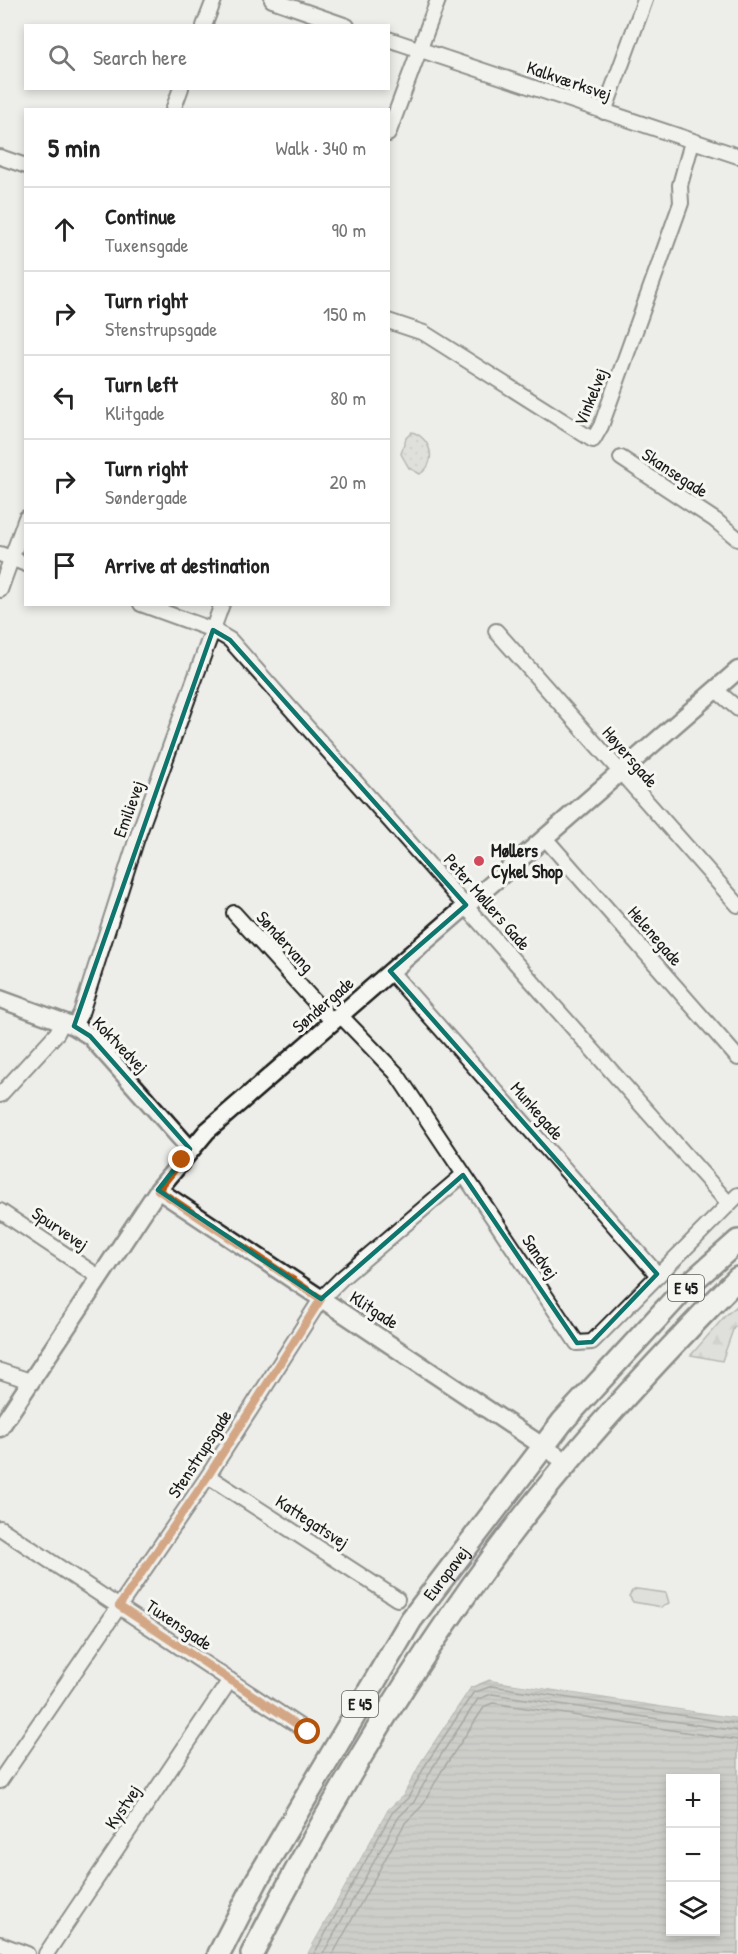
<!DOCTYPE html>
<html lang="en">
<head>
<meta charset="utf-8">
<style>
  :root { --surface:#fff; --page:#f6f6f6; --text:#222; --muted:#767676; --line:#e0e0e0 }
  body { margin:0; font-family:"Patrick Hand",sans-serif; background:var(--page); color:var(--text) }
  .controls { position:absolute; right:18px; bottom:18px; display:grid; overflow:hidden; border-radius:0px; box-shadow:0 3px 9px #0003 }
  .controls button { width:54px; height:54px; display:grid; place-items:center; padding:0; border:0; border-bottom:2px solid var(--line); background:var(--surface); color:var(--text); font:30px sans-serif }
  .stop { position:absolute; width:18px; height:18px; margin:-14px; border:4px solid #b45309; border-radius:50%; background:#fff }
  .stop.end { background:#b45309; border-color:#fff; box-shadow:0 2px 6px #0008 }
  .list { margin:0; padding:0; list-style:none }
  h2 { display:flex; justify-content:space-between; align-items:center; height:78px; margin:0; padding:0 24px; font-size:26px }
  h2 small { font-size:20px; font-weight:400; color:var(--muted) }
  .list li { display:grid; grid-template-columns:39px 1fr auto; gap:18px; align-items:center; box-sizing:border-box; height:84px; padding:0 24px; border-top:2px solid var(--line) }
  .list b { display:block; font-size:22px; white-space:nowrap }
  .list p { margin:0; font-size:20px; white-space:nowrap; color:var(--muted) }
  .list em { font-size:20px; font-style:normal; color:var(--muted) }
  .icon { flex:none; width:33px; height:33px; fill:none; stroke:currentColor; stroke-width:2; stroke-linecap:round; stroke-linejoin:round }
  .map { position:relative; flex:none; width:738px; height:1954px; overflow:hidden }
  .search { position:absolute; background:var(--surface); box-shadow:0 3px 9px #0003; left:24px; top:24px; width:366px; height:66px; display:flex; align-items:center; gap:15px; box-sizing:border-box; padding:0 21px; border-radius:0px; color:var(--muted); font-size:22px }
  .panel { position:absolute; background:var(--surface); box-shadow:0 3px 9px #0003; left:24px; top:108px; width:366px; height:498px; border-radius:0px }
  .map>svg:first-child { display:block }
</style>
</head>
<body>
<div class="map">
<svg width="738" height="1954" viewBox="0 0 738 1954">
  <defs>
    <pattern id="forest-firs" width="22" height="20" patternUnits="userSpaceOnUse" patternTransform="scale(1.5)"><rect width="22" height="20" fill="#cececb"/><path d="M5 1l3.5 6h-7zM16 11l3.5 6h-7z" fill="#b0b0ae"/></pattern>
    <pattern id="park-dots" width="8" height="8" patternUnits="userSpaceOnUse" patternTransform="scale(1.5)"><rect width="8" height="8" fill="#cececb"/><path d="M2 2h.1M6 6h.1" fill="none" stroke="#b0b0ae" stroke-width="1.8" stroke-linecap="round"/></pattern>
    <pattern id="water-rules" width="6" height="5" patternUnits="userSpaceOnUse" patternTransform="scale(1.5)"><rect width="6" height="5" fill="#a6a6a3"/><path d="M0 2.5h6" fill="none" stroke="#868684"/></pattern>
  </defs>
  <rect width="100%" height="100%" fill="#edede9"/>
  <filter id="ink" filterUnits="userSpaceOnUse"><feTurbulence type="fractalNoise" baseFrequency=".0167" numOctaves="2"/><feDisplacementMap in="SourceGraphic" scale="12" xChannelSelector="R" yChannelSelector="G"/><feConvolveMatrix kernelMatrix="1 2 1 2 8 2 1 2 1" color-interpolation-filters="sRGB"/></filter>
  <g filter="url(#ink)">
    <path fill="#cececb" stroke="#757574" stroke-width="1.5" d="M637 1589 666 1593 669 1603 662 1607 633 1602 629 1596 632 1591Z"/>
    <path fill="url(#forest-firs)" stroke="#757574" stroke-width="1.5" d="M738 1305V1327H734L722 1361 691 1355 725 1316Z"/>
    <path fill="url(#park-dots)" stroke="#757574" stroke-width="1.5" d="M412 432C431 438 438 462 420 474L409 468 401 454 406 438Z"/>
    <path fill="url(#water-rules)" stroke="#6f6f6d" stroke-width="1.5" fill-rule="evenodd" d="M490 1680 738 1718V1954H307L388 1809 403 1795 421 1761 470 1688ZM670 1778H716V1932H670Z"/>
    <path fill="#edede9" d="M490 1677 738 1715V1718L490 1680Z
      M468 1685 470 1688 421 1761 403 1795 388 1809 307 1954H304L385 1807 400 1793 419 1759Z"/>
    <g fill="none" stroke-linecap="round" stroke-linejoin="round">
      <path stroke="#535352" stroke-width="1.5" d="M314 1954 392 1813 408 1798 426 1764 473 1693 492 1686 738 1724
        M323 1954 398 1818 414 1802 433 1767 478 1699 492 1694 738 1731
        M333 1954 405 1823 422 1806 441 1772 485 1706 493 1703 738 1740"/>
      <defs>
        <path id="minor" d="M272 0 347 26
          M204 26 214 0
          M388 39 738 156
          M173 110 181 88
          M604 112 645 0
          M388 134 438 0
          M0 157 26 166
          M388 321 424 333 593 440 601 426 681 203 680 185 692 142
          M621 458 715 520 738 539
          M0 554 26 564
          M0 590 26 518
          M141 604 213 630 230 640 729 1204
          M496 631 738 905
          M716 690 738 709
          M544 837 738 1058
          M234 913 333 1022
          M390 971 657 1274
          M340 1015 396 1073 577 1343 592 1342 738 1195
          M74 1026 81 1013 136 841 222 604
          M0 1095 57 1033 63 1021
          M0 1211 99 1277
          M0 1371 30 1381
          M208 1476 397 1599
          M0 1528 308 1732
          M0 1781 208 1476 321 1299 342 1278 463 1175
          M0 1944 27 1954
          M46 1954 230 1680"/>
        <path id="tertiary" d="M0 999 74 1026 90 1036 190 1149
          M158 1190 568 1463
          M0 1428 158 1190 207 1131 738 670"/>
        <g id="primary">
          <path id="s1" d="M219 1954 257 1880 411 1620 563 1421 685 1288 738 1241"/>
          <path d="M252 1954C327 1807 416 1656 517 1525 583 1440 662 1355 738 1278"/>
        </g>
      </defs>
      <use href="#minor" stroke="#1c1c1c" stroke-width="18"/>
      <use href="#tertiary" stroke="#1c1c1c" stroke-width="21"/>
      <use href="#primary" stroke="#1c1c1c" stroke-width="26"/>
      <use href="#minor" stroke="#f6f6f2" stroke-width="14"/>
      <use href="#tertiary" stroke="#f6f6f2" stroke-width="16"/>
      <use href="#primary" stroke="#f6f6f2" stroke-width="21"/>
    </g>
  </g>
  <g fill="none" stroke-linecap="round" stroke-linejoin="round" filter="url(#ink)">
    <path stroke="#b45309" stroke-width="8" d="M182 1160 158 1190 321 1299 208 1476 119 1606 308 1732"/>
  </g>
  <path d="M0 0H738V1954H0ZM213 630 230 640 466 905 390 971 657 1274 592 1342 577 1343 463 1175 321 1299 158 1190 190 1149 90 1036 74 1026Z" fill="#edede9" fill-opacity=".55" fill-rule="evenodd"/>
  <path fill="none" stroke="#0f766e" stroke-width="4.5" stroke-linejoin="round" d="M213 630 230 640 466 905 390 971 657 1274 592 1342 577 1343 463 1175 321 1299 158 1190 190 1149 90 1036 74 1026Z"/>
  <circle fill="#d1495b" stroke="#f6f6f2" stroke-width="2" cx="479" cy="861" r="6"/>
  <g text-anchor="middle" stroke-width="6" stroke-linejoin="round" paint-order="stroke">
    <g fill="#f6f6f2" stroke="#5d5d5c" stroke-width="1.5">
      <rect x="668" y="1275" width="36" height="26" rx="4.5"/>
      <rect x="342" y="1691" width="36" height="26" rx="4.5"/>
    </g>
    <g font-size="16" font-weight="bold" fill="#1c1c1c">
      <text x="686" y="1294">E 45</text>
      <text x="360" y="1710">E 45</text>
    </g>
    <g font-size="18" fill="#1c1c1c" stroke="#f6f6f2">
      <text transform="translate(569 81) rotate(19)" y="6">Kalkværksvej</text>
      <text transform="translate(591 397) rotate(-68)" y="6">Vinkelvej</text>
      <text transform="translate(675 473) rotate(33)" y="6">Skansegade</text>
      <text transform="translate(630 757) rotate(49)" y="6">Høyersgade</text>
      <text transform="translate(129 809) rotate(-70)" y="6">Emilievej</text>
      <text transform="translate(487 902) rotate(49)" y="6">Peter Møllers Gade</text>
      <text transform="translate(655 936) rotate(49)" y="6">Helenegade</text>
      <text transform="translate(285 942) rotate(48)" y="6">Søndervang</text>
      <text transform="translate(323 1005) rotate(-41)" y="6">Søndergade</text>
      <text transform="translate(120 1045) rotate(46)" y="6">Koktvedvej</text>
      <text transform="translate(537 1111) rotate(49)" y="6">Munkegade</text>
      <text transform="translate(60 1229) rotate(34)" y="6">Spurvevej</text>
      <text transform="translate(540 1257) rotate(56)" y="6">Sandvej</text>
      <text transform="translate(374 1310) rotate(33)" y="6">Klitgade</text>
      <text transform="translate(200 1454) rotate(-57)" y="6">Stenstrupsgade</text>
      <text transform="translate(312 1522) rotate(33)" y="6">Kattegatsvej</text>
      <text dy="6" stroke="none"><textPath href="#s1" startOffset="444">Europavej</textPath></text>
      <text transform="translate(179 1625) rotate(34)" y="6">Tuxensgade</text>
      <text transform="translate(123 1807) rotate(-56)" y="6">Kystvej</text>
    </g>
    <g font-size="18" font-weight="bold" fill="#1c1c1c" stroke="#f6f6f2" text-anchor="start">
      <text x="491" y="857">Møllers<tspan x="491" dy="21">Cykel Shop</tspan></text>
    </g>
  </g>
</svg>
<div class="controls">
<button>+</button>
<button>−</button>
<button><svg class="icon" aria-label="layers" viewBox="0 0 24 24"><path d="M12 4l9 5-9 5-9-5zM3 14l9 5 9-5"/></svg></button>
</div>
<div class="stop" style="left:308px;top:1732px"></div>
<div class="stop end" style="left:182px;top:1160px"></div>
<div class="search"><svg class="icon" aria-label="search" viewBox="0 0 24 24"><circle cx="10" cy="10" r="6"/><path d="M15 15l6 6"/></svg>Search here</div>
<section class="panel">
<h2>5 min<small>Walk · 340 m</small></h2>
<ul class="list">
<li><svg class="icon" aria-label="ahead" viewBox="0 0 24 24"><path d="M12 20V5M6 11l6-6 6 6"/></svg><div><b>Continue</b><p>Tuxensgade</p></div><em>90 m</em></li>
<li><svg class="icon" aria-label="right" viewBox="0 0 24 24"><path d="M7 20v-9h11M14 6l5 5-5 5"/></svg><div><b>Turn right</b><p>Stenstrupsgade</p></div><em>150 m</em></li>
<li><svg class="icon" aria-label="left" viewBox="0 0 24 24"><path d="M17 20v-9H6M10 6l-5 5 5 5"/></svg><div><b>Turn left</b><p>Klitgade</p></div><em>80 m</em></li>
<li><svg class="icon" aria-label="right" viewBox="0 0 24 24"><path d="M7 20v-9h11M14 6l5 5-5 5"/></svg><div><b>Turn right</b><p>Søndergade</p></div><em>20 m</em></li>
<li><svg class="icon" aria-label="arrive" viewBox="0 0 24 24"><path d="M6 21V4h12l-3 4 3 4H6"/></svg><div><b>Arrive at destination</b></div></li>
</ul>
</section>
</div>
</body>
</html>
